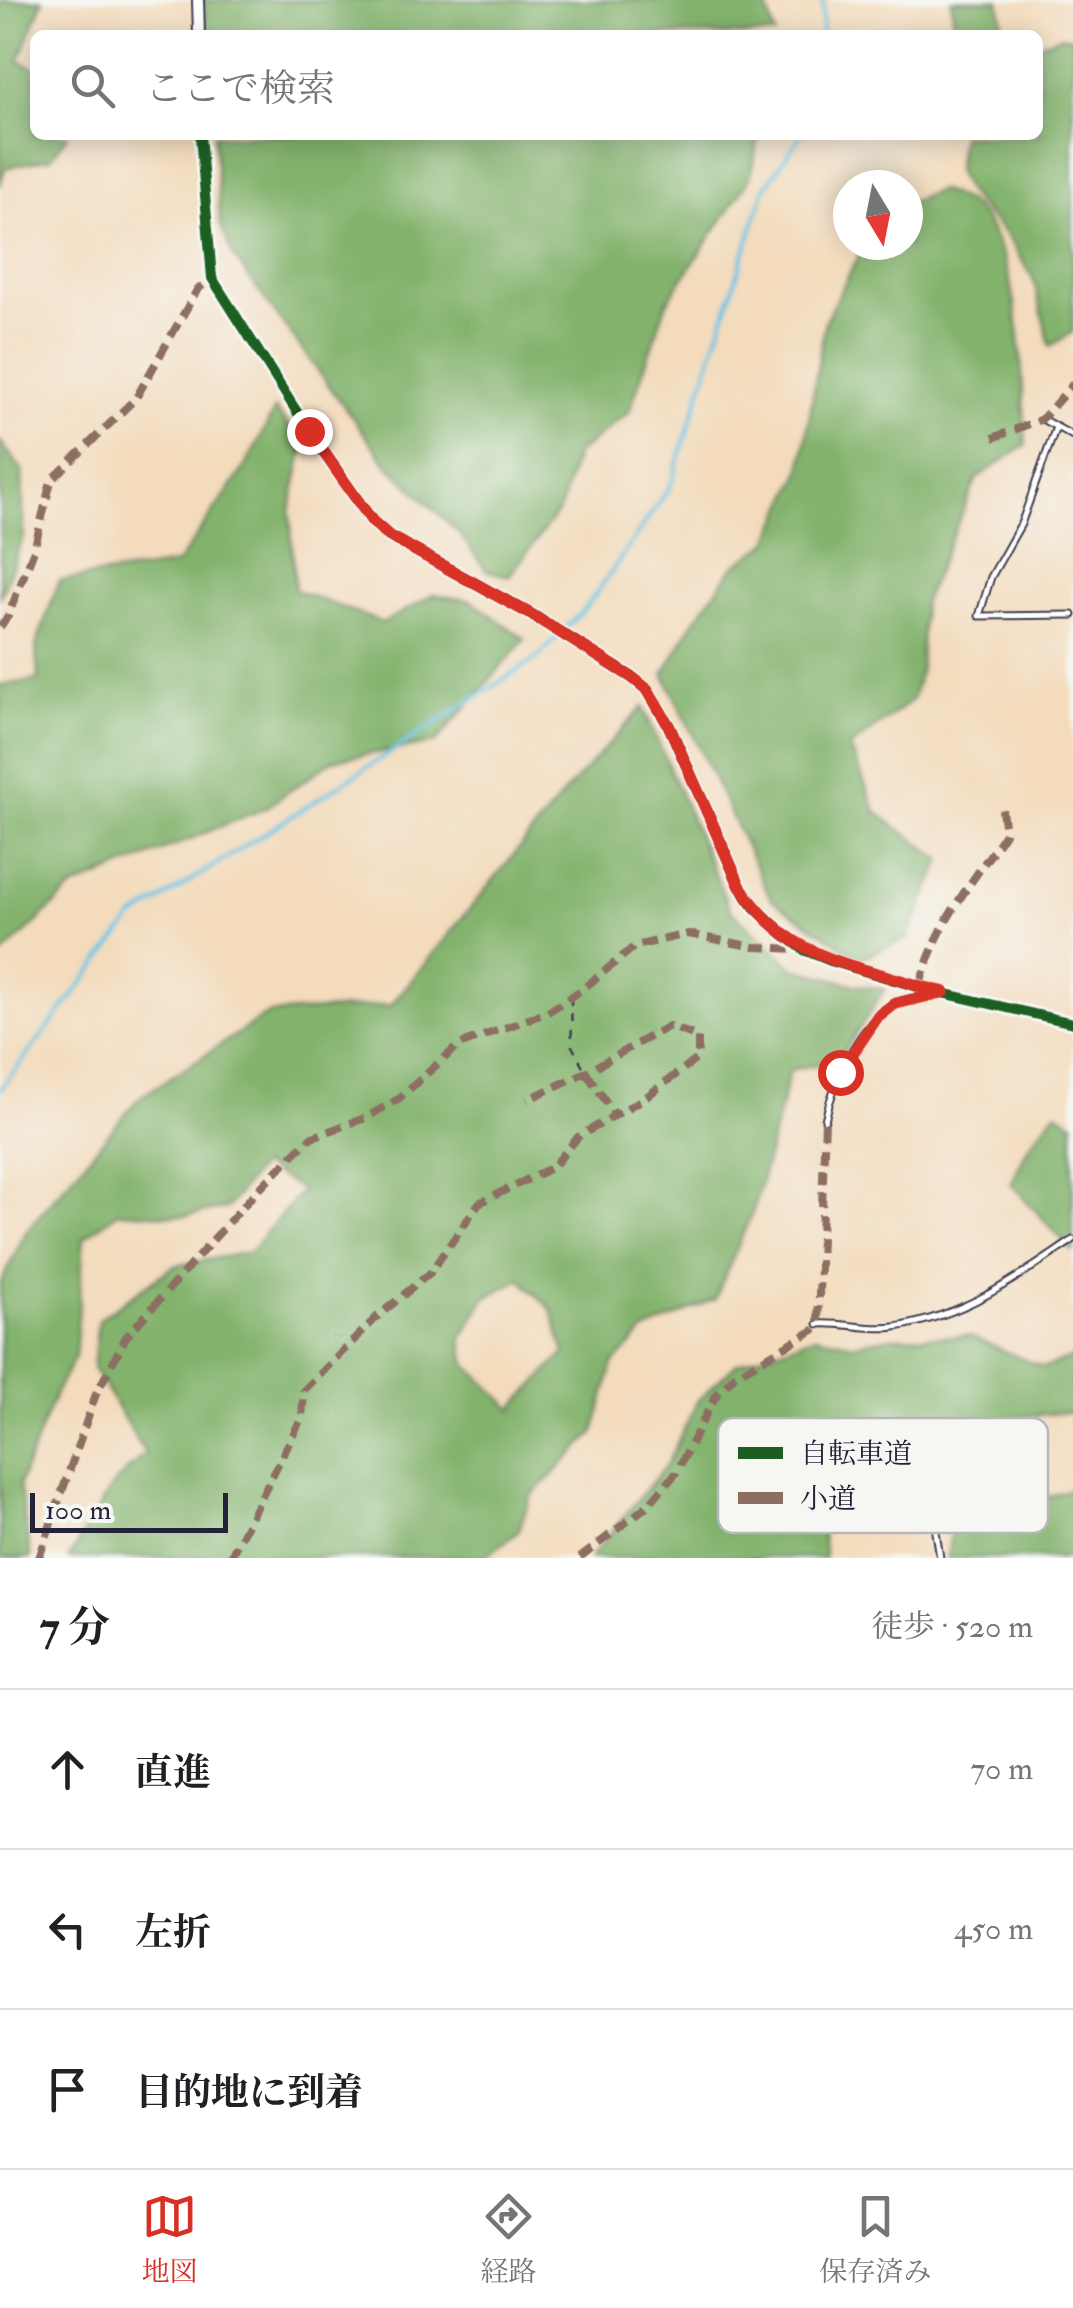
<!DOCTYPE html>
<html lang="ja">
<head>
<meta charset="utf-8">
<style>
  :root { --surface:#fff; --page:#f2f2f2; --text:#202124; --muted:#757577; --line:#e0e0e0; --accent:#d93025 }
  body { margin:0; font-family:"IM FELL Double Pica","Noto Serif JP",serif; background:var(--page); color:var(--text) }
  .compass { position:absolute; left:833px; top:170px; width:90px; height:90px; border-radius:50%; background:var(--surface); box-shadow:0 5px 25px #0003; rotate:170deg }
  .scale { position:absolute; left:30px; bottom:25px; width:198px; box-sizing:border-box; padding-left:10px; border:5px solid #22223b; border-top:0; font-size:28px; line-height:35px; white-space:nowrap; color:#22223b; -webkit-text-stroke:8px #f6f6f2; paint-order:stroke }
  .stop { position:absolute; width:30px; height:30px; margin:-22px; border:8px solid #d93025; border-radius:50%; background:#fff }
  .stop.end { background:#d93025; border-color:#fff; box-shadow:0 2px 10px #0008 }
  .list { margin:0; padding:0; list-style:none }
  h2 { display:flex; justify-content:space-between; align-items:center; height:130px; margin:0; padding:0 40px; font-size:42px }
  h2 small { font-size:32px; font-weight:400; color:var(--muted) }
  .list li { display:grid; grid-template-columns:65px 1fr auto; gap:30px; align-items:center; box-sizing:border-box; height:160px; padding:0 40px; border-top:2px solid var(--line) }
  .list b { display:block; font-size:38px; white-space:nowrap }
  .list em { font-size:32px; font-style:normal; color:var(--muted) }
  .icon { flex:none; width:55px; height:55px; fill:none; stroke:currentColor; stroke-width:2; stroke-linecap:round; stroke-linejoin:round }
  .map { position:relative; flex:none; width:1073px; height:1558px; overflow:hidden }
  .search { position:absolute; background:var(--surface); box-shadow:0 5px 25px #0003; left:30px; right:30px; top:30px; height:110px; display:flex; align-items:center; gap:25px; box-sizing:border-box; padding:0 35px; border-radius:15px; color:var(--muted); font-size:38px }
  .sheet { height:610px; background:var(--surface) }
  nav { display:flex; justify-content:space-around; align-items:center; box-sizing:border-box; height:140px; border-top:2px solid var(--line); background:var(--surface); font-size:28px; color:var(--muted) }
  nav a { display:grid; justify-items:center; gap:5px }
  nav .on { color:var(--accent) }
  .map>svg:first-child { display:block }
</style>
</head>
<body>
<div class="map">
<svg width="1073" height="1558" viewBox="0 0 1073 1558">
  <rect width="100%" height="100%" fill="#f6f6f2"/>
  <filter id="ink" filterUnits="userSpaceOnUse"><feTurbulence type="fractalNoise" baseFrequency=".01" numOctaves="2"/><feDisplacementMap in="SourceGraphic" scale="20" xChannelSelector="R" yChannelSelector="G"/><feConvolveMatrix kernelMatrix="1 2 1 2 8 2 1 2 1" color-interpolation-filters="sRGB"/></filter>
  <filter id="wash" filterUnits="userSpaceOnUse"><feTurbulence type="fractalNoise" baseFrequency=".0048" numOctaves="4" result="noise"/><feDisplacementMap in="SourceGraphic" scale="40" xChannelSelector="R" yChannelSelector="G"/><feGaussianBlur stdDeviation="2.25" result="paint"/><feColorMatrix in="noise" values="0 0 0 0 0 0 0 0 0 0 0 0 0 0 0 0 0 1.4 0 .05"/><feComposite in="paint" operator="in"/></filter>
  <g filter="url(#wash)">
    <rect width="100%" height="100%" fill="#f3dbbc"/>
    <path fill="#82b26c" stroke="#526a54" stroke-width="2.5" fill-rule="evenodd" d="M0 0H43L19 61 35 68V135H67L51 158 5 168 0 186Z
      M203 0H765L775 35H206Z
      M951 0H999L1005 35H955Z
      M1061 36 1073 38V332L1050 346 1033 278 1006 235 970 196 956 171 961 135H1038V44Z
      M214 135H759L750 178 667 302 629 412 576 454 560 509 509 576 486 570 458 532 386 463 233 256 220 223Z
      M939 190C950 195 966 199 974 207 1024 257 1021 377 1026 445L977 478 923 603 920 671 912 700 850 747 877 813 942 860 907 939 860 958 771 899 664 674 691 626 734 566 768 543 801 470 825 321 863 248 865 245H908V203Z
      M275 409 304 447 290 512 295 590 383 623 433 595 470 600 525 639 435 743 333 760 265 808 72 888 0 957V685L38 680 36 646 59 581 177 564 245 467Z
      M0 441 22 470 24 536 0 598Z
      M643 707 730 910 794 968 855 985 885 989 839 1060 790 1070 754 1208 715 1299 645 1331 613 1364 594 1433 531 1496 518 1532 485 1557 69 1558 111 1487 145 1453 93 1368 98 1320 174 1266 250 1252 302 1190 261 1165 227 1208 184 1216 118 1212 84 1238 75 1357 57 1389 19 1484 31 1558H0V1284L27 1230 139 1098 268 1014 391 1005 566 791ZM520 1279 551 1309 565 1353 512 1409 466 1364 461 1338 485 1298Z
      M1056 1112 1073 1122V1251L1011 1184 1028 1147Z
      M815 1336 855 1344 890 1337 969 1336 1044 1368 1073 1357V1419L1070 1412 869 1431 817 1493 825 1558H590L667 1464 698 1400 736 1364Z
      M1073 1488V1558H947L953 1518 1012 1510Z"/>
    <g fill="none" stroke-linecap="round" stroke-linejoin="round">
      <path stroke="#67c5e5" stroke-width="4" d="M822 35 823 0
        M0 1090 133 918 537 658 588 605 670 487 765 188 801 135"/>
    </g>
  </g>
  <g filter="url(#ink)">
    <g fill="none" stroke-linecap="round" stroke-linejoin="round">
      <defs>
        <path id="service" d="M1042 419 1073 436
          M1056 427 1021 524 991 577 979 616 1073 615
          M825 1120C833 1083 858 1027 891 1006 903 999 922 997 936 994
          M818 1324C843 1322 870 1331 895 1327 964 1316 1016 1279 1073 1240
          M940 1558 936 1532 951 1497 953 1452 969 1444"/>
        <path id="minor" d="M198 0 199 35
          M200 135 212 278 309 431 372 521 389 536 534 616 633 678 648 691 669 726 740 886 754 907 785 935 804 950 831 961 925 989 1073 1023"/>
      </defs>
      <use href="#service" stroke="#413e4e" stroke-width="9"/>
      <use href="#minor" stroke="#413e4e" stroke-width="14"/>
      <path stroke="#413e4e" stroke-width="2.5" stroke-dasharray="8 8" stroke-linecap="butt" d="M571 997 572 1046 586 1072"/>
      <use href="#service" stroke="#fff" stroke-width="5"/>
      <use href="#minor" stroke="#fff" stroke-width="10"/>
      <path stroke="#8d6e63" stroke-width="8" stroke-dasharray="15 8" stroke-linecap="butt" d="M993 438 1042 419 1073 384
        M0 627 8 616 34 550 51 481 136 398 197 290 212 278
        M920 985C937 922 970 886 1005 833L1001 802
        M586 1072 615 1115
        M39 1558 96 1394 126 1337 254 1194 310 1138 365 1118 397 1100 459 1045 548 1012 584 988 635 946 688 934 755 947 799 949
        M230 1558 302 1417 304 1390 378 1316 430 1273 479 1203 553 1167 578 1137 646 1097 698 1058V1037L669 1026 586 1072 527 1100
        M580 1558 647 1506 676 1473 715 1397 735 1375 814 1330 818 1324 825 1120"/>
      <defs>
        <path id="cycleway" d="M200 135 212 278 309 431 372 521 389 536 534 616 633 678 648 691 669 726 740 886 754 907 785 935 804 950 831 961 925 989 1073 1023"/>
      </defs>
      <use href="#cycleway" stroke="#f6f6f2" stroke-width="16"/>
      <use href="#cycleway" stroke="#1b5e20" stroke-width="10"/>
    </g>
  </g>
  <g fill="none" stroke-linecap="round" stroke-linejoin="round" filter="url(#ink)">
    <path stroke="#d93025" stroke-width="12" d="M309 431 372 521 389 536 534 616 633 678 648 690 669 726 740 886C778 943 819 958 883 975 903 981 923 988 944 992L894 1004 878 1016 840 1072"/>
  </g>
  <rect x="718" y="1418" width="330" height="115" rx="15" fill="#f6f6f2" stroke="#b6b6bb" stroke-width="2.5"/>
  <rect x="738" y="1447" width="45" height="12" fill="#1b5e20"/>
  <rect x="738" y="1492" width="45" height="12" fill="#8d6e63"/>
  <g font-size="28" fill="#22223b">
    <text x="800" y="1463">自転車道</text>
    <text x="800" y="1508">小道</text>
  </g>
</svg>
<svg class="compass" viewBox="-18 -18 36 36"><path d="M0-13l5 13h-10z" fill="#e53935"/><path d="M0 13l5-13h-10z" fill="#757577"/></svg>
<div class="scale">100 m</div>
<div class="stop" style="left:840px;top:1072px"></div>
<div class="stop end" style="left:309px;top:431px"></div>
<div class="search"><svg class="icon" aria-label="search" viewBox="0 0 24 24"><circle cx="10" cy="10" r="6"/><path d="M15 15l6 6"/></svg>ここで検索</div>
</div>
<section class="sheet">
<h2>7 分<small>徒歩 · 520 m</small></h2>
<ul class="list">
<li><svg class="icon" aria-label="ahead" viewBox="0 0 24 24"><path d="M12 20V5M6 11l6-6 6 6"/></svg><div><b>直進</b></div><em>70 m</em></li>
<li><svg class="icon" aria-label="left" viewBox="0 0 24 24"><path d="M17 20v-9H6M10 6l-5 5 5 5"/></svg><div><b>左折</b></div><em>450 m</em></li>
<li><svg class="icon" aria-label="arrive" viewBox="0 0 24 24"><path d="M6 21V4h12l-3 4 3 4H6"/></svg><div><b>目的地に到着</b></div></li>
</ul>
</section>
<nav>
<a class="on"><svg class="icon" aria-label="map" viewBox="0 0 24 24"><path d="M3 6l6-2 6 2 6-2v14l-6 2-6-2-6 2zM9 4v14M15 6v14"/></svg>地図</a>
<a><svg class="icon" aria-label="directions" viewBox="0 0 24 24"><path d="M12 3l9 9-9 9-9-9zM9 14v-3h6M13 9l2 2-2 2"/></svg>経路</a>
<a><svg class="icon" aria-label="saved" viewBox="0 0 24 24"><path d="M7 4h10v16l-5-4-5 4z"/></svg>保存済み</a>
</nav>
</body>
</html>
